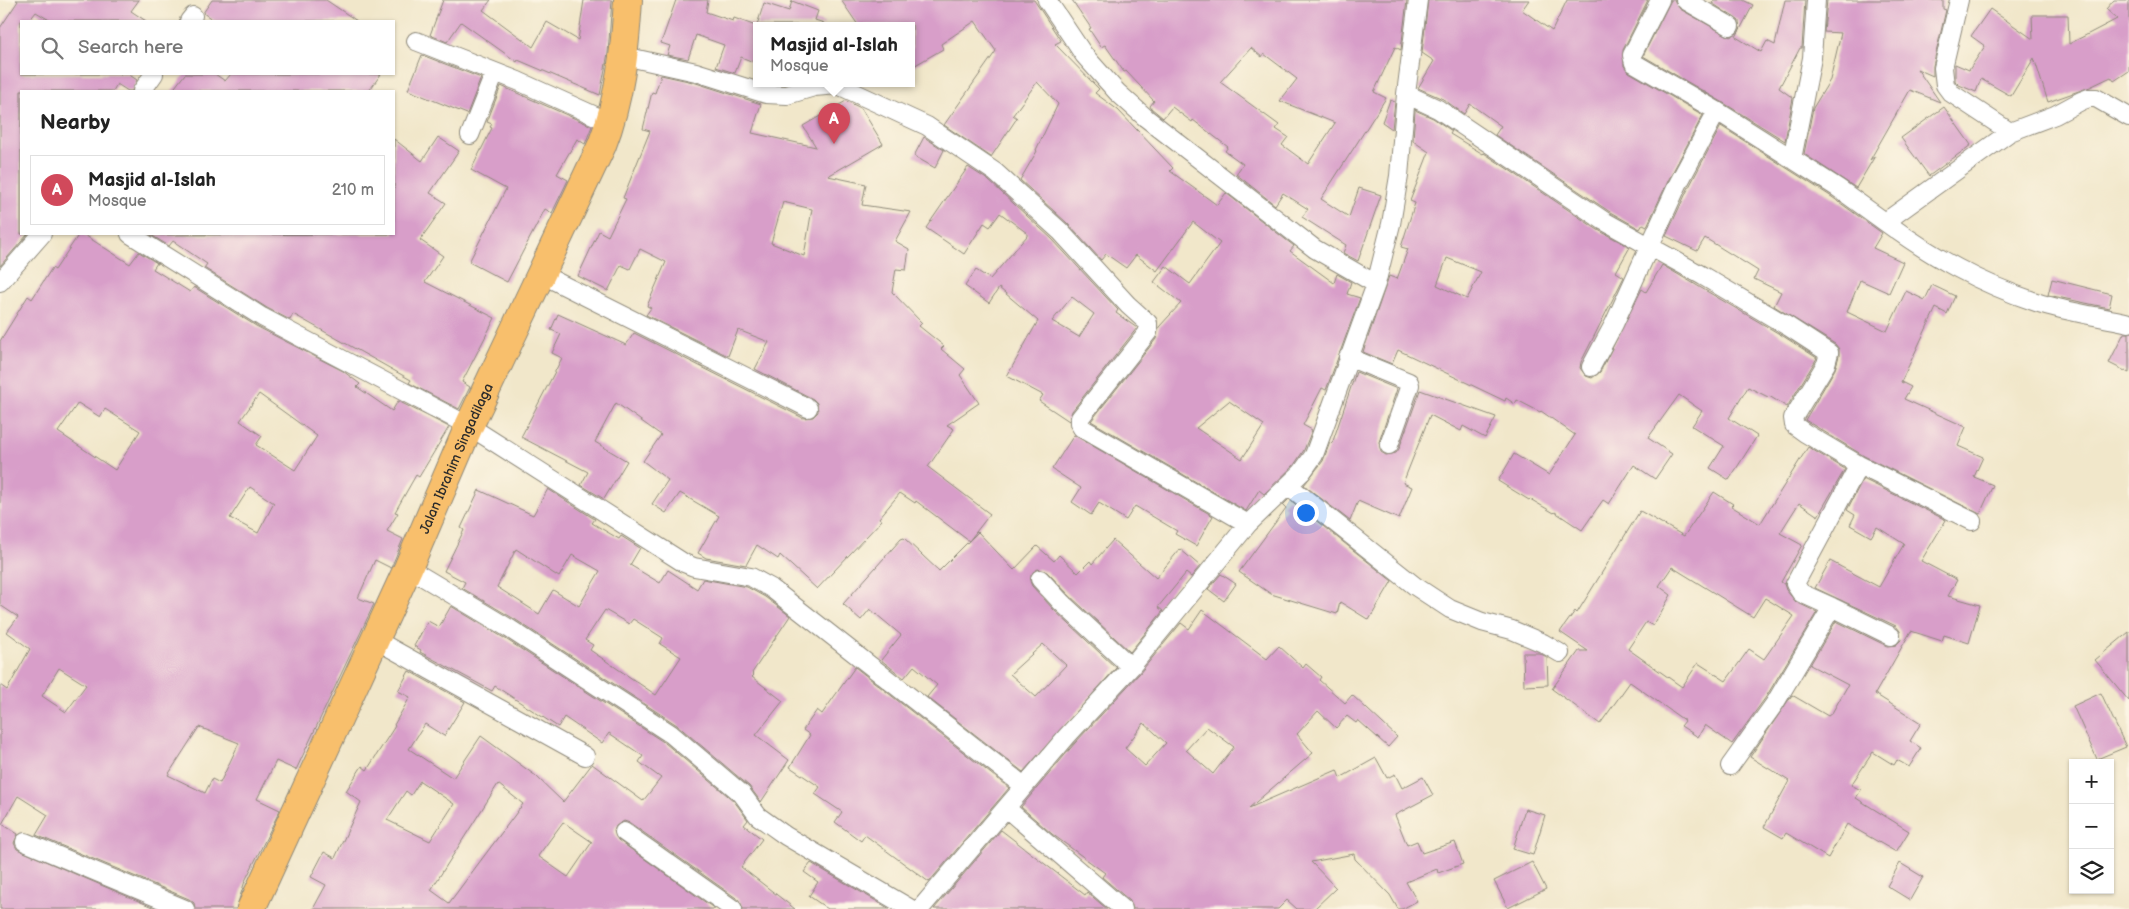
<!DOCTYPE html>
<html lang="en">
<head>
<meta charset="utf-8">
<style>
  :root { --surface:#fff; --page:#f6f6f6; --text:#222; --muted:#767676; --line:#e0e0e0; --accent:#d1495b }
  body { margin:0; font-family:"Balsamiq Sans",sans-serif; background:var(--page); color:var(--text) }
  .controls { position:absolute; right:15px; bottom:15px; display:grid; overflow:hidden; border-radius:0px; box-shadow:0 1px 4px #0004 }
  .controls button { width:45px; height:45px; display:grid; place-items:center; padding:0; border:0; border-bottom:1px solid var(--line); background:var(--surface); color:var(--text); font:25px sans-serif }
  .you { position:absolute; left:1305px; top:512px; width:18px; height:18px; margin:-12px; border:4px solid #fff; border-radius:50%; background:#1a73e8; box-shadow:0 0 0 8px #1a73e833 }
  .badge { display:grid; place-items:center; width:32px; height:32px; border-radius:50%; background:var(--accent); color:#fff; font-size:16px; font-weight:700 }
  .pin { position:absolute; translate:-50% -41px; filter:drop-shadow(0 1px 2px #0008) }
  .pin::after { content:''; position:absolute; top:26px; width:18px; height:15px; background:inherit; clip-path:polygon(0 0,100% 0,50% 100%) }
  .popup { position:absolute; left:753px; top:22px; width:162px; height:65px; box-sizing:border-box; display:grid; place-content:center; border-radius:0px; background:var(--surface); filter:drop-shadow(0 1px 4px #0005); font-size:16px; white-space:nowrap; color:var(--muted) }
  .popup b { font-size:19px; color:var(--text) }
  .popup::after { content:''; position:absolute; left:50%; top:100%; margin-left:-10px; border:10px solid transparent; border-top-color:var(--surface) }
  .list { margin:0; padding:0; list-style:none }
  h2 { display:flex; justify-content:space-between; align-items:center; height:65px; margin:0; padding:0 20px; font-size:21px }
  h2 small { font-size:16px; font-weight:400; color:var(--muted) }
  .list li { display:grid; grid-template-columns:32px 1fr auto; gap:15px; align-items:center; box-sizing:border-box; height:70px; margin:0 10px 10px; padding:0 10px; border:1px solid var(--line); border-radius:0px }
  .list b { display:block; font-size:19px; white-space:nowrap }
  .list p { margin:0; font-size:16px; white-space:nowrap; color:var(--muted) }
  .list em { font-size:16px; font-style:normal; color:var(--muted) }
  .icon { flex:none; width:28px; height:28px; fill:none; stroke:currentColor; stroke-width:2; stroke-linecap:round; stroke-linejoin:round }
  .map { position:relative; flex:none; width:2129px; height:909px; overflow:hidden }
  .search { position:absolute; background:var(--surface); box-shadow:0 1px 4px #0004; left:20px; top:20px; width:375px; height:55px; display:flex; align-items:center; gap:12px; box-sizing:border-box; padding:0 18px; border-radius:0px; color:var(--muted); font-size:19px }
  .panel { position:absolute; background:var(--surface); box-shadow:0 1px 4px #0004; left:20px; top:90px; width:375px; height:145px; border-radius:0px }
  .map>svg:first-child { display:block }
</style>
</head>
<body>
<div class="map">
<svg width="2129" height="909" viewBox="0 0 2129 909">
  <rect width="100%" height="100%" fill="#fcf5e5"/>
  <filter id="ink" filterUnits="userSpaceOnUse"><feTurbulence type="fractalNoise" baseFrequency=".02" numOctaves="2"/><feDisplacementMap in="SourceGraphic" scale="10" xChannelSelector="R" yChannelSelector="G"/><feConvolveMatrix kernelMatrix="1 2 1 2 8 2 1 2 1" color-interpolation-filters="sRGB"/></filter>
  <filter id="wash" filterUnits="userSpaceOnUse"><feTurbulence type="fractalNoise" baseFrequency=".0096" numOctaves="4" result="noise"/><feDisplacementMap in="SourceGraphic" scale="20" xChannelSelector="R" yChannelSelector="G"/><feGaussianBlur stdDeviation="1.12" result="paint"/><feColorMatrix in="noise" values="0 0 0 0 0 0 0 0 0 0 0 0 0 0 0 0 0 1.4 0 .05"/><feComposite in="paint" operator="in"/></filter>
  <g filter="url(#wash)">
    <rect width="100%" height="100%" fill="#f1e7ca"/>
    <g id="blocks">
      <path fill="#d89ec9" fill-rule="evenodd" d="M16 0H139L131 11 146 21H51L36 12 29 21H21V74H128L137 80 132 91H128L117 84 113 91H21V234H28L0 266V28L18 1Z
        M212 0H326L357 21H215L203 13Z
        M443 0H491L483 10 533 47 547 22 578 40 584 0H612L608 53 600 95 518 60 517 62 461 22 447 42 430 35Z
        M676 0H708L706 12 733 21 734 18 756 26V63L741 57 735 73 716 67 724 45 696 35 688 59 667 55 670 46 661 43Z
        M841 0H1034L1061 41 1055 44 1099 89 1095 93 1118 110 1173 168 1170 171 1217 205 1226 193 1294 246 1290 251 1334 283 1337 274 1351 282 1347 294 1360 298 1326 390 1322 388 1303 425 1312 430 1304 450 1294 465 1264 494 1259 490 1246 511 1091 421 1156 339 1159 327 1181 303 1154 282 1166 266 1190 284 1220 243 1193 222 1157 271 1136 255 1126 268 1106 254 1101 260 1067 223 1020 180 1037 151 1036 150 1058 104 1037 82 1013 115 1017 118 991 157 944 125 996 51 975 21 941 44 943 49 912 67V25H858ZM1229 401 1264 425 1242 459 1196 428Z
        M1072 0H1407L1401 50 1395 47 1374 92 1386 98 1321 199 1349 217 1359 188 1381 195 1358 261 1343 253 1346 245 1302 217 1308 209 1283 193 1275 205 1236 174 1243 164 1225 151 1228 147 1193 120 1192 122 1172 107 1163 118 1151 108 1150 106 1154 101 1126 71 1124 72 1105 45 1101 47 1089 29 1091 28ZM1251 48 1262 57 1264 54 1297 79 1280 101 1335 123 1308 164 1282 145 1288 137 1276 129 1279 125 1220 82Z
        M1428 0H1529L1522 10 1552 31 1567 0H1648L1623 50 1624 66 1629 72 1703 115 1669 179 1647 226 1643 224 1640 229 1610 212 1495 135 1501 126 1470 104 1464 114 1443 99 1418 88 1434 61 1422 53Z
        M1671 0H1674L1680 9 1730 37 1739 32V21L1712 3 1714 0H1743L1753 5 1736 37 1761 52 1767 41 1775 45 1785 0H1805L1802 48H1800L1779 88 1793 98 1785 141 1722 102 1643 56Z
        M1827 0H1943V9L1946 10 1933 66V76L1917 69 1940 102 1910 90 1870 160 1875 156 1856 188 1804 154 1813 108 1830 80 1841 33 1824 32Z
        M2114 0H2129V71L2114 81 2111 77 2090 87 2048 102 2034 58 2011 96 1981 79 1976 92 1959 85 1955 81V64L1969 70 1985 46 1971 36 1990 9 2033 39 2032 15H2068L2069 44 2117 19 2106 9Z
        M792 1 818 11 815 20 824 23 823 25H757L764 3 789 11Z
        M422 55 481 78 467 114 408 90Z
        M185 74H215L225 81 231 74H381L369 91H172Z
        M661 75 693 82 761 104 752 133 816 147 803 126 846 101 861 108 883 144 828 176 866 184 862 205 911 212 895 241 909 249 906 270 896 269 892 292 922 323 919 326 944 346 941 349 965 369 960 375 979 403 947 425 954 429 928 467 990 514 969 541 916 501 915 503 900 493 879 518 882 520 817 589 780 555 778 559 757 545 746 565 706 558 698 553 719 516 680 493 666 513 652 504 668 480 643 461 661 435 616 403 595 442 627 461 604 499 581 485 588 472 521 437 562 358 552 353 561 334 551 330 558 314 626 345 634 333 803 418 813 417 818 412 817 403 813 399 755 369 769 342 738 330 728 356 646 315 651 308 647 306 666 262 640 249 630 269 621 265 608 291 578 276 599 231 608 236 626 199 623 198 650 131 643 129 652 92 655 93ZM783 202 812 209 804 256 771 243Z
        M501 86 592 126 585 144 577 139 557 174 568 180 552 213 545 209 507 282 469 262 506 189 471 170 492 128 490 127 492 124 487 122Z
        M1390 100 1395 102 1392 129 1382 122Z
        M1944 107 1971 145 1929 176 1901 138Z
        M1415 110 1433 118 1452 131 1450 134 1483 154 1484 153 1598 230 1630 247 1616 272 1624 277 1581 362 1580 368 1586 376 1592 378 1600 372 1642 289 1646 292 1662 265 1783 336 1817 358 1787 407 1769 396 1768 397 1748 387 1729 418 1757 436 1729 480 1710 468 1724 446 1692 426 1702 411 1679 395 1648 438 1672 454 1655 479 1634 465 1609 504 1603 500 1582 530 1555 512 1554 513 1530 499 1529 500 1498 481 1514 454 1549 475 1575 435 1541 411 1540 412 1517 400 1515 404 1506 398 1505 401 1398 350 1392 364 1363 352 1389 276 1397 279 1408 249 1401 247 1415 203 1410 201 1429 152 1413 141ZM1447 258 1481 272 1467 299 1437 285Z
        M1721 126 1832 197 1882 233 1873 248 1903 262 1889 293 1860 280 1847 312 1887 331 1906 291 1925 300 1932 285 1955 296 1947 314 1936 308 1901 382 1911 387 1904 399 1966 427 1958 446 1983 457 1974 477 1993 485 1980 514 1864 456 1805 420 1835 369 1839 356V349L1835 344 1774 306 1781 292 1754 279 1758 271 1734 256 1705 238 1697 251 1666 236 1688 189Z
        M438 137 459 151 430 193 446 203 420 240 443 256 425 282 495 318 462 382 470 387 459 409 409 383 411 380 293 314 290 320 267 308 204 268 207 264 173 241 169 246 151 235 394 234V139L422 161Z
        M924 137 944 150 935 168 914 156Z
        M968 167 988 180 1052 239 1118 310 1116 313 1137 328 1072 411 1069 421 1039 401 1043 395 1007 376 1038 321 999 288 989 303 965 286 976 270 990 279 1027 236V233L1000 213 990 227 984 223 964 254 926 228ZM1072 297 1094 314 1079 337 1052 321Z
        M79 234H83L130 264 139 252 157 263 153 269 190 292 194 287 256 326 343 371 360 384 357 387 392 411 398 401 449 427 419 477 416 475 395 512 398 513 387 531 403 539 391 568 375 560 358 598 374 604 296 770 276 761 257 799 280 810 245 881 236 909H195L194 903 189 899 36 835 48 815 18 796 2 824 18 834 14 843 17 849 157 909H0V685L7 690 30 649 7 632 18 617 0 605V341L28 296 32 299 52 268 55 270ZM259 394 317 436 295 470 256 445 262 436 240 421ZM78 403 100 417 105 409 140 431 115 470 58 432ZM250 487 274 503 258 533 230 518ZM59 668 86 685 66 712 42 696ZM199 727 239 743 220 783 212 779 205 793 168 775Z
        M2052 279 2112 294 2109 308 2048 295Z
        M2124 333H2129V373L2109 363Z
        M1356 372 1397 389 1379 442 1381 452 1386 455 1396 453 1399 449 1420 390 1496 417 1485 438 1463 426 1461 431 1430 415 1403 483 1412 487 1399 519 1358 501 1350 521 1304 485 1323 461 1330 442 1332 444Z
        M1074 435 1213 516 1196 546 1175 534 1177 531 1135 506 1126 520 1099 503 1091 515 1072 502 1081 488 1052 469Z
        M1808 447 1845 469 1818 516 1799 503 1780 533 1802 545 1781 582 1784 584 1786 590 1796 602 1817 612 1766 697 1732 744 1705 725 1698 737 1681 726 1685 721 1630 682 1600 724 1552 689 1579 651H1588L1560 632 1575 611 1577 613 1640 511 1684 536 1714 492 1733 504 1731 506 1760 524ZM1672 567 1753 617 1765 598 1794 616 1764 659 1749 649 1726 681 1698 663 1682 687 1628 649 1646 622 1653 626 1671 595 1659 586Z
        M1863 479 1946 520 1921 561 1957 580 1948 596 1980 605 1969 643 1944 635 1942 641 1911 631 1875 694 1921 723 1910 741 1921 748 1909 767 1897 760 1894 765 1873 752 1851 785 1861 790 1856 798 1909 831 1896 852 1847 824 1828 858 1786 833 1783 838 1764 827 1789 781 1750 757 1792 695 1828 716 1832 713 1848 685 1810 665 1836 621 1887 646 1896 645 1901 640 1900 631 1896 626 1815 588 1830 561 1879 587 1904 544 1877 527 1871 537 1850 525 1855 515 1847 510Z
        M548 489 593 518 595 519 592 523 619 539 621 536 640 548 630 565 660 583 668 570 697 589 703 579 747 587 765 597 790 616 752 673 754 675 752 677 783 701 756 735 789 760 761 802 749 786 677 725 516 620 462 588 465 582 444 571 464 530 461 528 479 490 533 515ZM516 549 559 577 572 555 600 571 579 606 553 590 539 614 497 587ZM605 610 629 624 633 619 663 638 660 644 681 657 656 695 590 650 593 645 585 640Z
        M1289 499 1392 581 1369 620 1340 602 1337 614 1271 594 1239 572 1286 508 1283 505Z
        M978 532 1014 570 1037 546 1054 561 1059 555 1078 573 1090 561 1092 564 1113 540 1156 578 1180 549 1200 566 1191 577 1186 573 1158 607 1163 611 1130 652 1069 595 1047 572 1038 569 1033 572 1030 581 1032 586 1054 610 1116 668 1023 772 927 697 937 685 914 666 904 678 881 660 901 635 870 609 861 620 843 604 901 539 904 538 939 571ZM1043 644 1066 665 1036 697 1010 674Z
        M1221 574 1236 584 1224 601 1208 589Z
        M451 606 504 638 665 743 734 801 748 820 744 825 762 839 741 867 795 909H743L739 900 630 823 624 821 616 826 614 831 618 840 715 909H313L326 885 311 877 324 852 335 858 361 802 346 791 362 766 367 770 395 726 394 725 410 697 398 691 409 671 465 702 444 736 425 724 409 749 453 778 481 736 536 776 563 802 592 764 643 801 661 778 639 762 643 756 609 733 602 743 564 717 558 727 495 686 492 691 420 652 421 650 414 646 428 621 439 627ZM420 781 454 804 430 841 387 820 406 791 411 795ZM498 784 523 804 449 903 431 890ZM563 822 592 842 568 877 538 856Z
        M1202 610 1267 659 1279 646 1303 668 1306 664 1321 677 1319 680 1345 703 1352 695 1397 737 1388 747 1358 720 1356 723 1347 716 1336 728 1318 711 1297 734 1313 753 1249 808 1337 770 1340 778 1376 758 1387 778 1395 774 1402 788 1423 777 1433 795 1395 815 1407 845 1417 841 1422 853 1455 842 1463 864 1438 873 1437 869 1406 882 1417 901 1402 909H1398L1390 895 1355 859 1354 854 1311 862 1336 888 1314 909H1297L1287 900 1278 909H1133L1130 901 1102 877 1105 873 1052 834 1021 807 1075 743 1139 674 1181 623 1189 629ZM1144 723 1166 743 1145 766 1125 748ZM1207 727 1234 747 1213 774 1186 750Z
        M2129 632V701L2095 660Z
        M1523 653H1539L1547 657 1548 685 1524 686Z
        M855 667 1009 788 929 882 865 835 861 841 835 822 842 812 815 794 820 787 790 767 810 735 803 730 817 710 822 714Z
        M2101 693 2126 747 2097 759 2073 706Z
        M1525 809 1545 815 1533 855 1513 849Z
        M1001 830 1085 895 1087 892 1107 909H934Z
        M1532 862 1546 889 1508 908 1494 881Z
        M811 863 890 909H828L809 896 818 882 804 872Z
        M1900 863 1923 877 1910 900 1887 886Z"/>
    </g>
  </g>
  <g filter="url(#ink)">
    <use href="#blocks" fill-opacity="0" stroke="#8e897a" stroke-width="1"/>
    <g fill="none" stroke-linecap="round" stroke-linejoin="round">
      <defs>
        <path id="minor" d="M1047 0 1084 55 1117 92 1146 118 1315 249 1376 284
          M1660 0 1632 55 1634 63 1717 111 1838 188 1885 222 2010 132 2055 115 2081 101 2089 98H2096L2129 117
          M1685 0 1730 26
          M1959 0 1943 68 1945 85 1951 93 2010 132
          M189 21 193 16
          M416 41 518 81 611 123
          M624 56 696 72 766 94 787 95 814 87 838 85 927 126 995 172 1060 231 1128 305 1148 323V332L1080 418 1079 423 1082 428 1248 524
          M142 91 154 74
          M1406 94 1438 109 1604 221 1703 276 1789 327 1829 353 1826 364 1793 418 1794 425 1805 433 1859 465 1795 584 1801 593 1832 607 1775 703 1730 766
          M470 135 495 72
          M1792 159 1812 58 1816 0
          M1885 222C1933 257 1979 283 2036 302 2066 312 2098 316 2129 323
          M130 234 262 317 469 426 684 563 694 567 751 577 771 588 1024 786
          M541 274 808 408
          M0 282 42 234
          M1348 357 1409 382 1410 385 1389 445
          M1591 367 1614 324 1678 184 1717 111
          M1859 465 1972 521
          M1289 486 1415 586 1450 609 1482 622 1512 630 1543 643 1560 653
          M408 568 510 629 671 734 742 794 758 816 786 836 911 909
          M1040 579 1061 602 1131 667
          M1832 607 1891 636
          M374 639 585 756
          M1006 808 1123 909
          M624 832 733 909
          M25 842 185 909
          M920 909 1067 736 1131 667 1248 524 1302 472 1314 455 1376 284 1391 224 1399 176 1406 94 1418 0"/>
        <g id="trunk">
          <path id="s1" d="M251 909 408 568 469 426 602 145C620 99 625 49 628 0"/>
        </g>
      </defs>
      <use href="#minor" stroke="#8e897a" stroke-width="20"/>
      <use href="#trunk" stroke="#8e897a" stroke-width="30"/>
      <use href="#minor" stroke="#fff" stroke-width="18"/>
      <use href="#trunk" stroke="#f8bf6c" stroke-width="28"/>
    </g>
  </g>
  <g text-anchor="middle" stroke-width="4" stroke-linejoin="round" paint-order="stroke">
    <g font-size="14" fill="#2b2b2b" stroke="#fcf5e5">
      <text dy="5" stroke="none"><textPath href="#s1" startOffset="495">Jalan Ibrahim Singadilaga</textPath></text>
    </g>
  </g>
</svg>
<div class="controls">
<button>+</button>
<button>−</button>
<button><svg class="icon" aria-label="layers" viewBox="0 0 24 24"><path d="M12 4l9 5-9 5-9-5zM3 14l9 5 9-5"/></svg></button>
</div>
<div class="you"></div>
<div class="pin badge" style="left:834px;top:144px">A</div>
<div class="popup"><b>Masjid al-Islah</b>Mosque</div>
<div class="search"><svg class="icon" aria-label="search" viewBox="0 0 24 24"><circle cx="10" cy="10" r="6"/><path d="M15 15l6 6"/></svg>Search here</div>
<section class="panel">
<h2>Nearby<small></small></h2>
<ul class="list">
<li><span class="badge">A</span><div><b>Masjid al-Islah</b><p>Mosque</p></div><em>210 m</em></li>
</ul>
</section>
</div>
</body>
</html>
